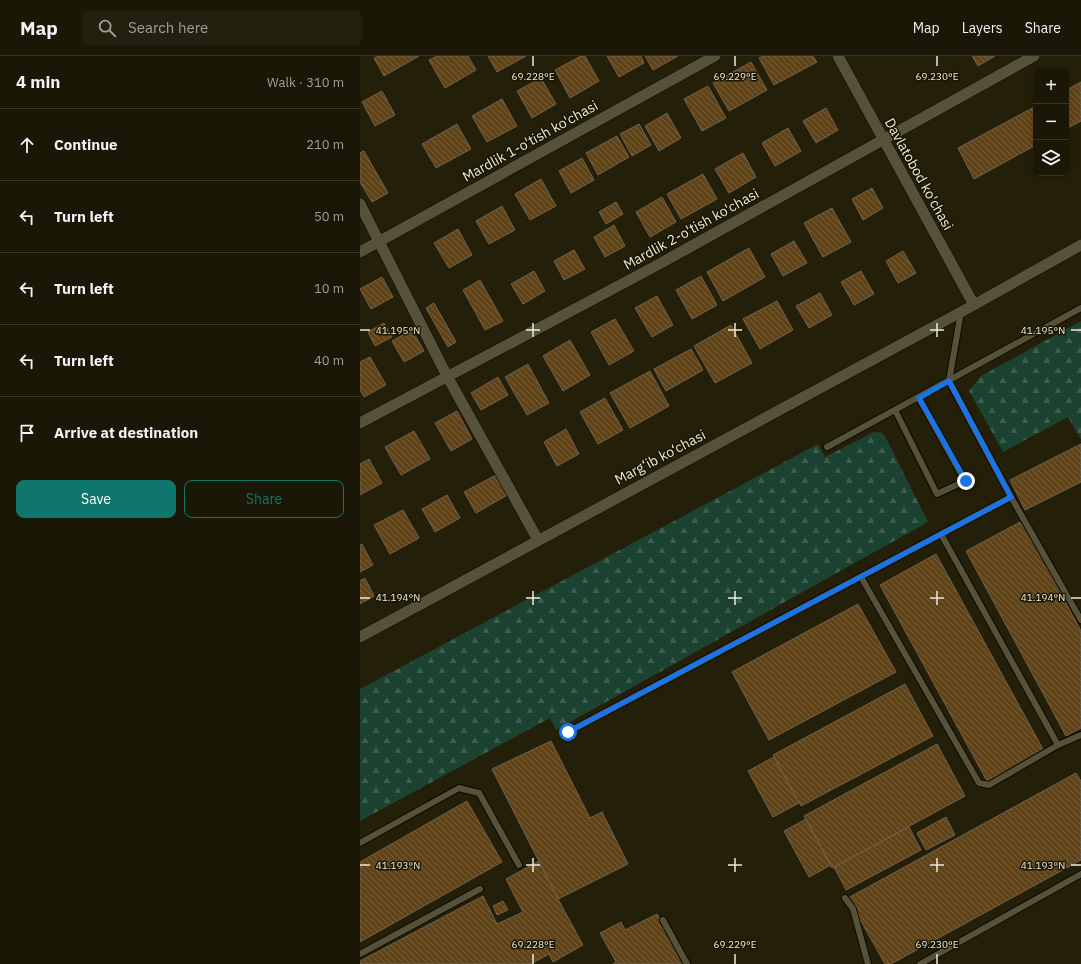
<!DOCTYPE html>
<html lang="en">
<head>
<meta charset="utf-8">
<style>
  :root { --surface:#1b1706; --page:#242010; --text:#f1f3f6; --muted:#a09f9b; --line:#393628; --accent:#0f766e }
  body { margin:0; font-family:"IBM Plex Sans",sans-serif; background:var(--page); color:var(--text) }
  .controls { position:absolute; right:12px; top:12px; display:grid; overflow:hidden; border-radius:8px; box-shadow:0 2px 6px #0003 }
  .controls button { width:36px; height:36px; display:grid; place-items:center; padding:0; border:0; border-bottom:1px solid var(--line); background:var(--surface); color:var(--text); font:20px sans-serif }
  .stop { position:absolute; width:12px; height:12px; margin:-9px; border:3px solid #1a73e8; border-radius:50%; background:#fff }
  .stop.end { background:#1a73e8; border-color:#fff; box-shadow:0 1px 4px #0008 }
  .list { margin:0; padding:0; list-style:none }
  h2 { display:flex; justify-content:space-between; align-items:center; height:52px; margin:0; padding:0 16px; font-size:17px }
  h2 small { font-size:13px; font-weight:400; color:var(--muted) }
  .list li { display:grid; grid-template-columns:26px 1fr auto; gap:12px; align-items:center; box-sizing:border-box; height:72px; padding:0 16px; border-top:1px solid var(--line) }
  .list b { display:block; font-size:15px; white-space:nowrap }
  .list em { font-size:13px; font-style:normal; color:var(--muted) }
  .actions { display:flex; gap:8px; padding:12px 16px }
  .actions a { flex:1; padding:9px 0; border:1px solid var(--accent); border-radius:8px; text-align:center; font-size:14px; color:var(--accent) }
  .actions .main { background:var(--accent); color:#fff }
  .icon { flex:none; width:22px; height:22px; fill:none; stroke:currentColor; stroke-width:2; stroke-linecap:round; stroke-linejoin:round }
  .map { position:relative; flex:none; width:721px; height:908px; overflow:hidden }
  header { display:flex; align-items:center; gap:24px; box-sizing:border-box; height:56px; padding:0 20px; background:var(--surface); border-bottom:1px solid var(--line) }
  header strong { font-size:19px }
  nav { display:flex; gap:22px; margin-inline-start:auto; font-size:14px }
  .search { width:280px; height:36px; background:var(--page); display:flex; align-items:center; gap:10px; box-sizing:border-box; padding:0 14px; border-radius:8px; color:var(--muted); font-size:15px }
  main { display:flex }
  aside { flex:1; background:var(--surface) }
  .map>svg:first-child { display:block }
</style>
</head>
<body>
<header>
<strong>Map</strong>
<div class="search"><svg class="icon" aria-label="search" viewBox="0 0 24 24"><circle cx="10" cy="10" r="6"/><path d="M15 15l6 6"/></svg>Search here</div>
<nav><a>Map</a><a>Layers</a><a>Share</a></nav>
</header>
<main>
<aside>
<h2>4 min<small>Walk · 310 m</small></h2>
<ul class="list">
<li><svg class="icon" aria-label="ahead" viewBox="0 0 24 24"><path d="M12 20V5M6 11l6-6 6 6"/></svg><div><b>Continue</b></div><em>210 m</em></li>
<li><svg class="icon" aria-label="left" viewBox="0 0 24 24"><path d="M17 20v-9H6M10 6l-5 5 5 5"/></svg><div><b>Turn left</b></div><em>50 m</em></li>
<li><svg class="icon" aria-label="left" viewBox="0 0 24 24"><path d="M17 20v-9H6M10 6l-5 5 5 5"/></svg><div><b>Turn left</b></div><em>10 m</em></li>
<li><svg class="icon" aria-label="left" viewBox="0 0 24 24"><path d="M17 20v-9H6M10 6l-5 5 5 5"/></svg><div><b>Turn left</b></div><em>40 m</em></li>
<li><svg class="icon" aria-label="arrive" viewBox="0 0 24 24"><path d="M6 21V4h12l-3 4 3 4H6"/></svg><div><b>Arrive at destination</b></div></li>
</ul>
<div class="actions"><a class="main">Save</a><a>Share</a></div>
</aside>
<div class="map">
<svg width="721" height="908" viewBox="0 0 721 908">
  <defs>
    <pattern id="forest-firs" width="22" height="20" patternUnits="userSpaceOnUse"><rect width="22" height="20" fill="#1c4331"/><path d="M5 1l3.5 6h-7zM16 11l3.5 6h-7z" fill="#3d5e4e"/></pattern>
    <pattern id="building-back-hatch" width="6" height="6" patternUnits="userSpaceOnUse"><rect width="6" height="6" fill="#614318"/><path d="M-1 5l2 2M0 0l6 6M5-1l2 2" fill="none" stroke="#785e39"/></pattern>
  </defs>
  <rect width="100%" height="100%" fill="#241f08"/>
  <path fill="url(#forest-firs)" d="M721 265V383L708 361 643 396 609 335 621 320Z
    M514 376 522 377 525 380 568 466 196 674 190 662 0 765V633L458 388 465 401Z"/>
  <path fill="url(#building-back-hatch)" stroke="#71604c" d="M18 0H59L24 20 14 2Z
    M77 0H108L116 14 85 32 69 4Z
    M128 0H166L137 16Z
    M221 0H225L239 25 210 42 195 14Z
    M247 0H281L284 7 259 21Z
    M285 0H318L293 14Z
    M403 0H453L457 6 414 29 399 2Z
    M612 0H635L618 10Z
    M391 6 407 34 369 55 353 27Z
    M181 22 196 48 172 62 157 35Z
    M721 26V65L706 73V34Z
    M348 30 366 62 342 75 324 43Z
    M22 35 35 59 15 70 2 46Z
    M142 43 157 70 127 86 112 60Z
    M676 50V89L614 123 598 92Z
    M466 52 478 74 456 87 443 65Z
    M307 57 321 82 299 95 285 70Z
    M97 68 111 93 76 112 62 88Z
    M279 68 291 89 272 100 260 78Z
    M428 72 441 95 415 110 402 87Z
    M257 80 269 101 238 119 226 97Z
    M4 95 28 137 12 146 0 126V97Z
    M383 97 396 121 369 137 355 113Z
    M222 102 234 124 211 137 199 115Z
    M343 118 357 143 321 163 307 138Z
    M181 123 196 150 170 164 155 138Z
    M512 132 523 152 503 164 492 143Z
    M302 141 316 166 290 181 276 156Z
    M256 146 263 158 246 168 239 156Z
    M142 150 155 174 129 188 116 165Z
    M472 152 491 186 463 201 444 167Z
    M254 169 265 190 245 201 234 181Z
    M98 173 112 199 89 212 74 187Z
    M434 185 447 207 423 220 411 198Z
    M389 192 405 221 363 245 347 216Z
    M214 194 225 213 204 224 194 205Z
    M543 195 556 217 538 227 526 205Z
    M174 215 185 235 163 248 151 228Z
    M501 215 514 238 494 249 481 226Z
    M341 220 357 249 332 263 316 234Z
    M22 221 33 241 11 253 0 233Z
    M120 224 143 265 125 274 103 234Z
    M460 237 472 259 449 272 436 250Z
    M297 240 313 269 292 281 275 252Z
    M417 245 433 274 400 293 383 263Z
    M74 247 96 286 88 291 66 252Z
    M255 263 274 295 249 309 231 276Z
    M24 267 32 281 15 290 8 276Z
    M371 269 392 307 355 327 334 290Z
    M52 274 64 295 44 306 32 285Z
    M210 284 230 319 203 335 183 300Z
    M331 293 343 314 306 335 294 313Z
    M10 301 26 329 4 341 0 334V306Z
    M168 308 189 347 167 359 145 321Z
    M290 315 309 350 270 372 250 337Z
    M138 321 148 339 121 354 111 337Z
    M245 342 263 374 238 388 220 356Z
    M97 355 112 383 91 395 75 367Z
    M206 373 219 398 197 410 184 386Z
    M54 375 70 403 41 419 25 391Z
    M721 388V426L665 454 650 424Z
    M9 403 22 427 0 439V408Z
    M138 418 149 438 116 457 104 436Z
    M87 439 100 462 75 476 62 453Z
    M43 454 59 482 30 498 14 469Z
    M662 465 721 575V672L706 680 606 495Z
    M2 488 13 509 0 516V489Z
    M576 498 684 695 627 725 520 529Z
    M5 522 14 540 0 548V525Z
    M498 548 536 616 409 684 372 616Z
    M545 628 573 680 441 750 413 699Z
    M191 685 230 762 242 756 268 808 198 843 132 713Z
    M577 688 605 740 472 812 444 760Z
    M414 701 439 747 413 761 388 715Z
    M716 717 721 725V804L531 908H525L488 842Z
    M107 745 142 806 0 886V806Z
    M586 761 595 779 566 794 557 777Z
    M446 763 471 809 449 821 424 775Z
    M549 771 561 794 486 834 474 811Z
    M179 805 198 843 223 889 193 906 189 898 171 908H0V905L123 840 137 868 163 856 146 823Z
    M143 845 148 854 137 859 133 850Z
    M297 858 324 908H253L256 906 240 877 261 866 265 874Z"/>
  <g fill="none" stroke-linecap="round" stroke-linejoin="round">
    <defs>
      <path id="service" d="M535 354 577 438 605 425 559 342
        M467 391 721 252
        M651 441 721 564
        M581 478 698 689
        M501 521 619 727 629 729 698 689 721 679
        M208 676 651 441 589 325 601 256
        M0 787 99 732 119 737 159 809
        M485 842 493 853 508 908
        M303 864 327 908
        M0 898 120 833
        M560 908 721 818"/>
      <path id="minor" d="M0 148 87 320 178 484
        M0 196 355 0
        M0 367 292 212 674 0"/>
      <path id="tertiary" d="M478 0 614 249
        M0 581 601 256 721 189"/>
    </defs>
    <use href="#service" stroke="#0d0900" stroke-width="8"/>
    <use href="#minor" stroke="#0d0900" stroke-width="12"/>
    <use href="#tertiary" stroke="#0d0900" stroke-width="12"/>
    <use href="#service" stroke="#565139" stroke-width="6"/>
    <use href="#minor" stroke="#565139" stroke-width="11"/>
    <use href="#tertiary" stroke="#565139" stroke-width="11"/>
  </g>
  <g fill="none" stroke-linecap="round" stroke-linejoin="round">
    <path stroke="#1a73e8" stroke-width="5" d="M208 676 651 441 589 325 559 342 606 425"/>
  </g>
  <path fill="none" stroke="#eceadb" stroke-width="1.5" d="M173 0V10M375 0V10M577 0V10M173 267V281M375 267V281M577 267V281M0 274H10M166 274H180M368 274H382M570 274H584M711 274H721M173 535V549M375 535V549M577 535V549M0 542H10M166 542H180M368 542H382M570 542H584M711 542H721M173 802V816M375 802V816M577 802V816M0 809H10M166 809H180M368 809H382M570 809H584M711 809H721M173 898V908M375 898V908M577 898V908"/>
  <g text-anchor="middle" stroke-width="3" stroke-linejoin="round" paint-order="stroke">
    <g font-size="14" fill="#eceadb" stroke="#1a1602">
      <text transform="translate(170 85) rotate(-29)" y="5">Mardlik 1-o'tish ko'chasi</text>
      <text transform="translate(559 118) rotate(61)" y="5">Davlatobod ko'chasi</text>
      <text transform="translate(331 173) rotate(-29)" y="5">Mardlik 2-o'tish ko'chasi</text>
      <text transform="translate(300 401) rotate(-28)" y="5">Marg‘ib ko‘chasi</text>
    </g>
  </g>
  <g font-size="10" text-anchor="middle" fill="#eceadb" stroke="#1a1602" stroke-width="3" stroke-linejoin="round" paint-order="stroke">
    <text x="173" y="24">69.228°E</text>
    <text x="375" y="24">69.229°E</text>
    <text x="577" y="24">69.230°E</text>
    <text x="38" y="278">41.195°N</text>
    <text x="683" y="278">41.195°N</text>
    <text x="38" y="545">41.194°N</text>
    <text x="683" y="545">41.194°N</text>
    <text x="38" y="813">41.193°N</text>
    <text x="683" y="813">41.193°N</text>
    <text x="173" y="892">69.228°E</text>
    <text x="375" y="892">69.229°E</text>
    <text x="577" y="892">69.230°E</text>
  </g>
</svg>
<div class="controls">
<button>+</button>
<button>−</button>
<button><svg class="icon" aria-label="layers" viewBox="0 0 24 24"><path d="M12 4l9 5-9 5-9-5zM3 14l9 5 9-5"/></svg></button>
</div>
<div class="stop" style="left:208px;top:676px"></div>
<div class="stop end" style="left:606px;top:425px"></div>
</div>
</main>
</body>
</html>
